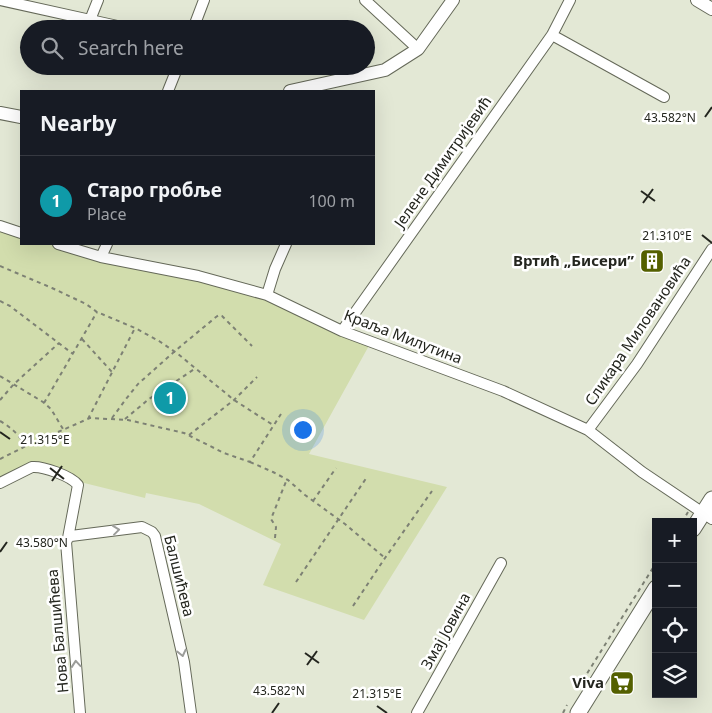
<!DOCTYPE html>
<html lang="en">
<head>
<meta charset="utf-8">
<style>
  :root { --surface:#171b24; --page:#20242c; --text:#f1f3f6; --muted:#9ea1a6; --line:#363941; --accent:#aab187 }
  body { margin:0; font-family:"Noto Sans",sans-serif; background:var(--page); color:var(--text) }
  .controls { position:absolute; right:15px; bottom:15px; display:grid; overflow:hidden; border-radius:0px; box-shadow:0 5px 20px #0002 }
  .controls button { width:45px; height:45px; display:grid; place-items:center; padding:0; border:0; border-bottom:1px solid var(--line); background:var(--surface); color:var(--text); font:25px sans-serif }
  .you { position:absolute; left:302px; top:429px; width:18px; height:18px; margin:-12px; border:4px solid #fff; border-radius:50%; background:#1a73e8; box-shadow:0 0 0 8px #1a73e833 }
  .badge { display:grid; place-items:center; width:32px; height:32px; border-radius:50%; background:var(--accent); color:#fff; font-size:16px; font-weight:700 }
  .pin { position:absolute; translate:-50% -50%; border:2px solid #fff; box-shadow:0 1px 5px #0006 }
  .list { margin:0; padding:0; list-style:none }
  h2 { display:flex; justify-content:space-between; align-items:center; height:65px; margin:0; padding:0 20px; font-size:21px }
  h2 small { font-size:16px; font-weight:400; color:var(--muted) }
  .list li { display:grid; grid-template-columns:32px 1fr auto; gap:15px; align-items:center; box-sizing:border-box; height:90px; padding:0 20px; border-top:1px solid var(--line) }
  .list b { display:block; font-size:19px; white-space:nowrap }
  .list p { margin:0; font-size:16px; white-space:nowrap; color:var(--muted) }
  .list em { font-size:16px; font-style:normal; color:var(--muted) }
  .icon { flex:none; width:28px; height:28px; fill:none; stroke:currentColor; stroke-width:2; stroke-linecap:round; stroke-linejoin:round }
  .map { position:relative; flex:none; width:712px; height:713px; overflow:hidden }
  .search { position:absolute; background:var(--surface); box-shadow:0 5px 20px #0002; left:20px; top:20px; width:355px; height:55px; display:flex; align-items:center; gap:12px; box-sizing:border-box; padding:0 18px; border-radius:28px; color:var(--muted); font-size:19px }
  .panel { position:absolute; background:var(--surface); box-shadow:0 5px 20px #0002; left:20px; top:90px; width:355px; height:155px; border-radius:0px }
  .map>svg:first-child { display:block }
</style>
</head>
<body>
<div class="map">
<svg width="712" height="713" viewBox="0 0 712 713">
  <rect width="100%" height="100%" fill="#e3e8d5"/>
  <path fill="#d2ddad" d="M0 226 21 233V244H58L267 295 371 342 309 454 447 487 364 620 263 585 281 544 199 504 146 493 145 498 72 480 26 465 0 477Z"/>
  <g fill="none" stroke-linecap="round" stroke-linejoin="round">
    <defs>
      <path id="minor" d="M0 0 131 29
        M365 0 418 49
        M90 20 98 0
        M193 29 204 0
        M552 35 664 97
        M168 91 178 66
        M0 226 21 233
        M58 244 101 257 198 276 267 295 342 331 503 391 588 430 642 472 712 519
        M101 257 107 244
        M267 295 275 269 286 244
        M342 331 552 35 570 0
        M588 430 637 364 712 249
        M0 483 32 467C43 466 71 476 78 485L68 538 66 542 80 713
        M68 538 71 536 142 527 152 532 155 536 184 662 191 713
        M417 713 501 563"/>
      <path id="tertiary" d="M697 0 712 9
        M290 91 385 70 418 49 453 0
        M0 113 21 117"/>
      <path id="secondary" d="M693 529 712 499
        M578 713 656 588"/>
    </defs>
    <use href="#minor" stroke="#656959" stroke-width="12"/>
    <use href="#tertiary" stroke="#656959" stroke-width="14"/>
    <use href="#secondary" stroke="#656959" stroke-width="17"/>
    <path stroke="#7d8174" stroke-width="2" stroke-dasharray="4 4" stroke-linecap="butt" d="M0 266 52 288 86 304 97 312 135 328 159 341 178 354 234 400 273 425
      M0 301 10 306 73 354
      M82 339 112 372
      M0 376 43 402 51 409 63 429
      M0 400 14 384 59 343
      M44 403 97 312
      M112 418 126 399 138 384 175 351 216 317 219 315 222 316 252 346
      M88 419 135 328
      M125 419 149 399 196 368
      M0 421C11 427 20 436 26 446
      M189 435 234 400 257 377
      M0 459 26 446 90 418 128 420 184 433 224 453 250 462 281 414
      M250 462 273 472 288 480 305 495 345 524 385 558
      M313 501 336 468
      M682 522 688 512
      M275 538 276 527 271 519 287 479
      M296 582 367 477
      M353 606 385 558 432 491
      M583 680 656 563
      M563 713 567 705"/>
    <use href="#minor" stroke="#fff" stroke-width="10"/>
    <use href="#tertiary" stroke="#fff" stroke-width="12"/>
    <use href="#secondary" stroke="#fff" stroke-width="15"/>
  </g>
  <defs><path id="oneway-chevron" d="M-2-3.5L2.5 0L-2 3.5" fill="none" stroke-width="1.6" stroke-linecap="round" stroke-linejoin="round" transform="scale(1.25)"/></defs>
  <g stroke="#9c9d9a">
    <use href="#oneway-chevron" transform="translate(116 530) rotate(-7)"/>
    <use href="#oneway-chevron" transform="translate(182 653) rotate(77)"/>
    <use href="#oneway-chevron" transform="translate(76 664) rotate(-95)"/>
  </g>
  <path fill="none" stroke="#24261f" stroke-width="2" d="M705 117 712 107M641 191 655 201M643 203 653 189M702 235 712 243M0 432 10 439M50 468 64 479M52 481 62 466M0 552 7 542M305 653 319 663M307 665 317 651M377 706 387 713M272 713 279 703"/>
  <defs>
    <symbol id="building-square" viewBox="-11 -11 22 22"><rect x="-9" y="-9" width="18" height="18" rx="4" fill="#546000" stroke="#fff"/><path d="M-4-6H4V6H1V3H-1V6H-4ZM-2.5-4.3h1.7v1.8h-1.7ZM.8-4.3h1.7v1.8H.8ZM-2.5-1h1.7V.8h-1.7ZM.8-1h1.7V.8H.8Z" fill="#fff"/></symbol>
    <symbol id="supermarket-square" viewBox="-11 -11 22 22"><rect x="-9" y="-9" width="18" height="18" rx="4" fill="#546000" stroke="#fff"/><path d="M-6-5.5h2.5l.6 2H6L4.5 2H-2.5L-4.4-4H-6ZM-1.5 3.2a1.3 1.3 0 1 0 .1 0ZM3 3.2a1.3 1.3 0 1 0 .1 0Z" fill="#fff"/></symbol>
  </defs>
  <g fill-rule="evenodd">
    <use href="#building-square" x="638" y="247" width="28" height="28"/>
    <use href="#supermarket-square" x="608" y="669" width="28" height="28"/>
  </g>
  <g text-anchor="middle" stroke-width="5" stroke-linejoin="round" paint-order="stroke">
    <g font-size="15" fill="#24261f" stroke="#fff">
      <text transform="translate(443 162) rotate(-55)" y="5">Јелене Димитријевић</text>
      <text transform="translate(638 331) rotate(-56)" y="5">Сликара Миловановића</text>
      <text transform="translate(403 337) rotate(21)" y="5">Краља Милутина</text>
      <text transform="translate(179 576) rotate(76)" y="5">Балшићева</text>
      <text transform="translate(58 631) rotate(-95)" y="5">Нова Балшићева</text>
      <text transform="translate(446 631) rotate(-61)" y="5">Змај Јовина</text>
    </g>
    <g font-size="15" font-weight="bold" fill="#24261f" stroke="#fff" text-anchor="end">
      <text x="634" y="266">Вртић „Бисери”</text>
      <text x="604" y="688">Viva</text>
    </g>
  </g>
  <g font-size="12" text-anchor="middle" fill="#24261f" stroke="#fff" stroke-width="5" stroke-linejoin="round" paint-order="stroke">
    <text x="670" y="122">43.582°N</text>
    <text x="667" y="240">21.310°E</text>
    <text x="45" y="444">21.315°E</text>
    <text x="42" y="547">43.580°N</text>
    <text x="279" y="695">43.582°N</text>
    <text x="377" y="698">21.315°E</text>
  </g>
</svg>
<div class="controls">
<button>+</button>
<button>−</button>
<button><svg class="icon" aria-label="locate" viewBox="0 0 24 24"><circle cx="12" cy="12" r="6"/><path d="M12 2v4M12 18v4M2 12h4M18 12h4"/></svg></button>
<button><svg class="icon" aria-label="layers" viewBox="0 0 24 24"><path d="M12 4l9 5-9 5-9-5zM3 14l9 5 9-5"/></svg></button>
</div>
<div class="you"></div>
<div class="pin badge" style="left:170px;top:398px;background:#0f9aa8">1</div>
<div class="search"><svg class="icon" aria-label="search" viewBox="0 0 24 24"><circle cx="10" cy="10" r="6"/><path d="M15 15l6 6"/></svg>Search here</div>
<section class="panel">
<h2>Nearby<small></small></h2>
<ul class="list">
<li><span class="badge" style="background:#0f9aa8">1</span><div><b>Старо гробље</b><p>Place</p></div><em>100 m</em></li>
</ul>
</section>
</div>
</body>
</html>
